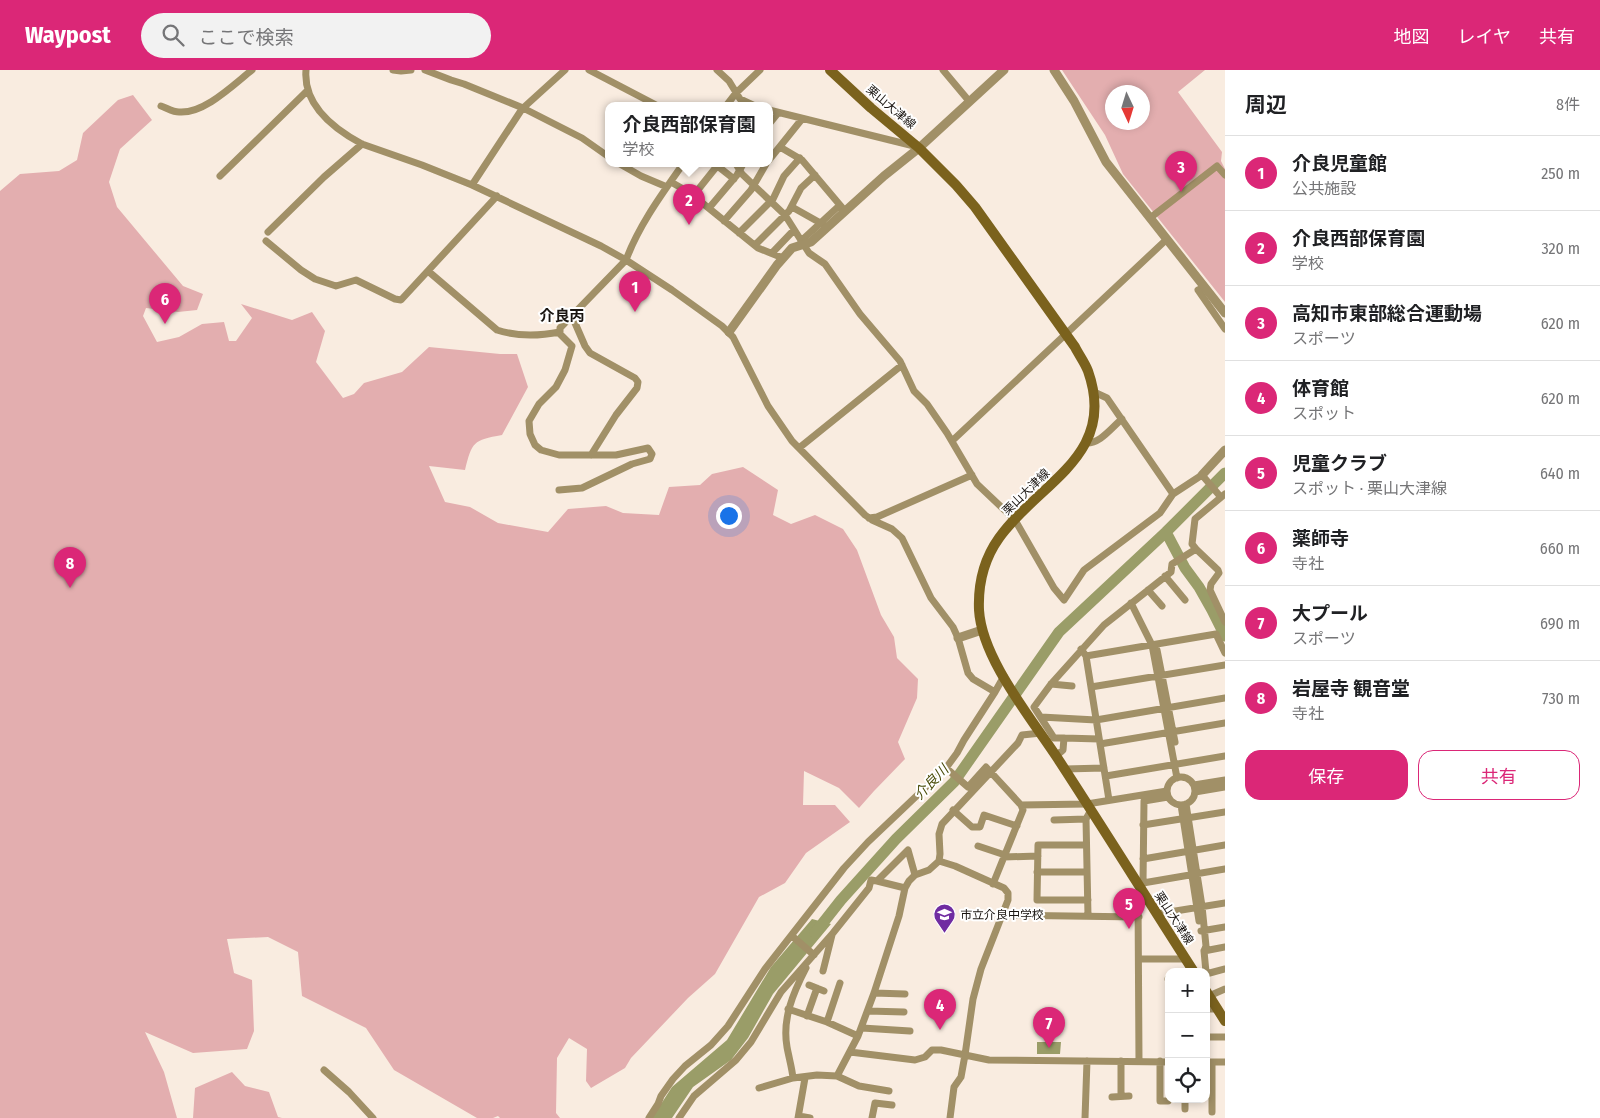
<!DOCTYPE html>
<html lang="ja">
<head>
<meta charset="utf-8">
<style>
  :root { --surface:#fff; --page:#f2f2f2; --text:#202124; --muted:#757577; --line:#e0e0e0; --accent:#db2777 }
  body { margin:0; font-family:"Fira Sans Condensed","Noto Sans JP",sans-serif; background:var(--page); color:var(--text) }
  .controls { position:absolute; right:15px; bottom:15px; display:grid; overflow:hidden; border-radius:10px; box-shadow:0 2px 8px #0003 }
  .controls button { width:45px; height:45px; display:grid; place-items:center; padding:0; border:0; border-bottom:1px solid var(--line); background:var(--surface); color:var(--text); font:25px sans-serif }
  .compass { position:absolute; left:1105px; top:15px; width:45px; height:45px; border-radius:50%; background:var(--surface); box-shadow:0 2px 8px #0003; rotate:176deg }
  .you { position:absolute; left:728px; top:445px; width:18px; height:18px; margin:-12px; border:4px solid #fff; border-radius:50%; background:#1a73e8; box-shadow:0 0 0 8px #1a73e833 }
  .badge { display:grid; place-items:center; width:32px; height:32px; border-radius:50%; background:var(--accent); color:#fff; font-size:16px; font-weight:700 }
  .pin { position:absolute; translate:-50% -41px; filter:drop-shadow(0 1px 2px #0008) }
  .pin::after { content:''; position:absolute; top:26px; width:18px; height:15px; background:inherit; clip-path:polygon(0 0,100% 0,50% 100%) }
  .popup { position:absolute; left:605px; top:32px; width:168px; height:65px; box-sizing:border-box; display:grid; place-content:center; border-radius:10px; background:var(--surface); filter:drop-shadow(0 1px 4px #0005); font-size:16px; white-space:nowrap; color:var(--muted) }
  .popup b { font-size:19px; color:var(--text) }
  .popup::after { content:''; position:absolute; left:50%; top:100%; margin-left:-10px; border:10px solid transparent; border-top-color:var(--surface) }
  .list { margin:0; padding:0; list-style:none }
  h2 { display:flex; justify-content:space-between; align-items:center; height:65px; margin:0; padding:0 20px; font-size:21px }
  h2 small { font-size:16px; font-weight:400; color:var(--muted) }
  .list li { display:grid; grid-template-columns:32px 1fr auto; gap:15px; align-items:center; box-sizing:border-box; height:75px; padding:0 20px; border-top:1px solid var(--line) }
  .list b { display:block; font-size:19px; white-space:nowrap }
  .list p { margin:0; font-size:16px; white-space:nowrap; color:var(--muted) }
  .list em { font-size:16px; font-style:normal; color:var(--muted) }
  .actions { display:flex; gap:10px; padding:15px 20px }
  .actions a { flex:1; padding:11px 0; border:1px solid var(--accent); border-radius:15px; text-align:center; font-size:18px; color:var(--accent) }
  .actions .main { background:var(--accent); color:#fff }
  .icon { flex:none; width:28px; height:28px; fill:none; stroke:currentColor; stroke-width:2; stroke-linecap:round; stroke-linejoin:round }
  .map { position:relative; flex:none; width:1225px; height:1048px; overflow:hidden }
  header { display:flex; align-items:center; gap:30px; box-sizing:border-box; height:70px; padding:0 25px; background:var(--accent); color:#fff }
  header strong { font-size:24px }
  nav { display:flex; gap:28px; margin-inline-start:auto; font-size:18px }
  .search { width:350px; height:45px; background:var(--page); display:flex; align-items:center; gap:12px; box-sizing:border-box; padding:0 18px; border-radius:28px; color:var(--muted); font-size:19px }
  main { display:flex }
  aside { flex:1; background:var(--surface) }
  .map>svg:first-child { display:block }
</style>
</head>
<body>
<header>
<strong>Waypost</strong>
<div class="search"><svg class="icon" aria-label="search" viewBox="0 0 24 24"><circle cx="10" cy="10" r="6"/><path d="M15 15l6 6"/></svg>ここで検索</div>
<nav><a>地図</a><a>レイヤ</a><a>共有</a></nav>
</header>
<main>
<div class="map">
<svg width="1225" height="1048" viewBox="0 0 1225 1048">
  <rect width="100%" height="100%" fill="#f9ece0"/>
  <path fill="#e3aeaf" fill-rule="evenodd" d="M1062 0H1205L1178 22 1222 82 1221 91 1225 99V232L1123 104 1105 65ZM1112 22H1142V52H1112Z
    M133 25 152 50 120 79 109 112 117 137 183 216 203 224 197 240 178 242 146 238 143 246 157 272 179 267 202 254 224 252 229 271H236L252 248 241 234 292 250 312 242 325 261 316 292 343 328 354 324 364 313 402 302 429 277 500 284H517L528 317 502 365C473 370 472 372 465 400L429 396 445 432 470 437 498 453 548 462 568 439 606 436 623 443 659 445 669 417 700 415 712 404 743 397 778 420 773 445 791 454 815 445 843 459 857 480 881 545 894 567 897 588 918 609 917 628 898 672 905 689 874 721 859 738 839 718 804 701 803 735H835L850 752 806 783 785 813 759 827 715 904 688 928 631 988 625 998 591 1018 586 1011 587 979 569 968 557 988 556 1043 560 1048H500L498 1046 493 1048H477L394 1000 366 958 302 926 298 882 268 867 227 869 234 903 252 910 254 961 247 979 193 983 145 962 164 1002 177 1048H0V121L20 104 59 101 77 90 83 63 118 30Z
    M232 1002 245 1016 269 1022 278 1047 282 1048H193L195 1018Z"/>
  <path fill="#9a9d68" d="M812 849 831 854 773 924 748 968 731 990 693 1017 672 1048H652L672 1017 727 970 771 897Z
    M1037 972H1061L1060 984H1037Z"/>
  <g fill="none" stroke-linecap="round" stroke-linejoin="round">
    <path stroke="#9a9d68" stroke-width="11" d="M1166 462 1185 498 1199 517 1212 540 1225 566
      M815 863 841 830 896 769 954 712 1059 562 1166 462 1225 403"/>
    <path stroke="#a19067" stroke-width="7" d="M306 0C303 35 334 59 362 74L422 95 472 115 601 176 626 190 672 220 722 256 733 267 768 336 792 371 865 445 872 450 892 459 902 468 931 528 953 557 958 568 968 603 973 609 995 622 964 670 957 683 946 698 868 772 844 798 765 899 728 956 711 975 685 996 673 1009 661 1026 658 1034 649 1048
      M393 0 401 1 411 0
      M425 0 451 10 464 14 523 38 582 68 609 87
      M589 0 658 36
      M717 0 729 11 740 29 755 36
      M943 0 969 31
      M161 36C167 38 173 42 179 42 204 44 233 15 252 0
      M726 36 736 23 760 0
      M769 40 914 76
      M769 54 778 43
      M780 77 802 90 845 141
      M769 90 802 49
      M620 94 641 106 667 117
      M715 94 734 109
      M736 94 742 104 785 145 809 183 825 194 860 244 900 291 914 321 927 334 947 363 977 414 1015 450 1054 518 1064 530 1084 500 1160 443 1173 424 1202 405 1219 425 1222 426
      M220 106 308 20
      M671 112 690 123 758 178 783 188
      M472 115 522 39 565 0
      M693 126 717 96
      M792 137 824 155
      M709 138 737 105 743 94
      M1150 148 1217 96 1225 105
      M724 151 751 120 766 94
      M268 162 324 107 362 74
      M739 163 773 129 784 106 800 88
      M266 171 301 200 315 209 336 216 356 210 395 229 401 230 497 126
      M801 171 840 135
      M755 175 789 141 801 118 815 105
      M772 183 794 160
      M428 201 497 260C518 267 539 266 560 262
      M1205 217 1198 220 1225 259
      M572 246 585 276 590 283 635 308 638 312 637 318 616 345 591 385
      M560 262V258L626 190C639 155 662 124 683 94
      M1094 322 1107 328 1173 424
      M952 371 1167 169
      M1086 373C1100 374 1111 358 1122 349
      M799 378 902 295
      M559 420 582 418 632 394 650 389 652 384 648 378 616 385H559L541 380 535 375 530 364 529 351 539 334 556 317 565 300 572 276 560 264V262
      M869 448 877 447 972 405
      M1196 479 1218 500 1219 503 1211 514 1210 520 1225 552
      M1165 506 1185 530
      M1148 520 1162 536
      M1131 533 1152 575 1177 708
      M1155 578 1157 580 1175 672
      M1081 579 1086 586 1109 730
      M1086 586 1216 564 1225 583
      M1051 614 1072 616
      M1091 617 1225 595
      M995 622 1004 606
      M1041 647 1096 650 1225 628
      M1064 668 1099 669
      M1100 674 1225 653
      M1056 686 1063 680 1064 668H1054L1034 637 1051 614 1104 555 1171 502 1172 494 1196 479 1192 474 1195 449 1225 424
      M946 698 968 717 986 697 1021 735 1023 740 993 814
      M1065 699 1104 698
      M1106 706 1225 686
      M1167 721a14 14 0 1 1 28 0a14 14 0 1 1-28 0Z
      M1194 715 1225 710
      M1195 722 1225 717
      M1186 734 1202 836 1206 876 1204 881 1206 902
      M1021 735 1087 734 1167 721
      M1181 735 1199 851
      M953 740 972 757H980L984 745 1017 756
      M1054 750 1086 749
      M1143 755 1225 742
      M1086 775H1038L1037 830H1088
      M978 776 1005 785
      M1004 787 1038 786
      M1143 789 1225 775
      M939 791 955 796 1004 818 1008 823V830L981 899 973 929 965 985 961 1007 954 1017 950 1048
      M1037 802H1087
      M877 811 905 818
      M1143 813 1225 799
      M1157 844 1225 833
      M1003 845 1139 847
      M1088 846 1086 749 1091 740
      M1201 861 1225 857
      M792 866 814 885
      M1204 881 1225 877
      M1139 889H1186
      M823 901 832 865
      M1206 904 1225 899
      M1168 909H1169
      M809 915 824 921
      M874 923 905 924
      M1209 926 1225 919
      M788 939 827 952 858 966
      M1206 939H1217
      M868 941 904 942
      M807 946 817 918
      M827 952 840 913
      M862 958 910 961
      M1206 967H1225
      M850 982 915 990 925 987 932 980H941L989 990 1169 992
      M1139 991 1138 826 1143 813 1144 731 1168 727
      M1160 991V1031H1168
      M1206 992H1225
      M324 1000 349 1022 373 1048
      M837 1006 858 966 874 923 899 846 905 818 909 811 915 805 929 800 939 791 940 784 939 764 942 754 1018 673 1022 665 1041 663
      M793 1008C792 998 789 988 787 977 782 949 793 923 806 898
      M759 1018 793 1008 817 1005 837 1006 859 1016 889 1021
      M1121 1026V991
      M1112 1027 1129 1026
      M1185 1029V1039
      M1212 1042V992
      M799 1046 810 1048
      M679 1048 694 1026 736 990 751 972 781 922 833 863 869 818 871 810 877 811 908 780 915 805
      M798 1048 805 1008
      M872 1048 875 1033 892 1035
      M1085 1048 1087 991"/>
    <path stroke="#a19067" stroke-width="9" d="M1054 0 1074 31 1106 92 1225 243
      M729 262 777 195 792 178 811 172 884 106 919 78 1004 0
      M1202 405 1225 380
      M958 568 982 560"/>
    <path stroke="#7b621d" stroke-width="10" d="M830 0 871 38 919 78 956 115 975 137 1075 277C1079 285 1085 293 1088 301 1118 386 1039 412 999 468 984 489 978 515 979 540 982 590 1033 650 1060 692 1105 761 1149 832 1194 902
      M1206 921 1225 951"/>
  </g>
  <defs>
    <symbol id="school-pin" viewBox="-11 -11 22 30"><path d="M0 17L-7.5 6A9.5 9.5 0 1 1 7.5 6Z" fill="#702ca1" stroke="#fff"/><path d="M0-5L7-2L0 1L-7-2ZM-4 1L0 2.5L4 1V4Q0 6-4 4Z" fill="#fff"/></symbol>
  </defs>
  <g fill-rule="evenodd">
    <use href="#school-pin" x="932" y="832" width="25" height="34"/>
  </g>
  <g text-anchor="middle" stroke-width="4" stroke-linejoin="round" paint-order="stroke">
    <g font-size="12" fill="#191410" stroke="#fff">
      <text transform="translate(891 37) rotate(40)" y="4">栗山大津線</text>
      <text transform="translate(1026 422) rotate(-44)" y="4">栗山大津線</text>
      <text transform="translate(1174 848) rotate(57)" y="4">栗山大津線</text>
    </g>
    <g font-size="12" fill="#191410" stroke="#fff" text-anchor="start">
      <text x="960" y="849">市立介良中学校</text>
    </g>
    <g font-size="14" font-style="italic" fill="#494b08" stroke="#fff">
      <text transform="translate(931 712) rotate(-46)" y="5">介良川</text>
    </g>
    <g font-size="15" font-weight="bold" fill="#191410" stroke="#fff">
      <text x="562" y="251">介良丙</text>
    </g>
  </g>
</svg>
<div class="controls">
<button>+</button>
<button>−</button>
<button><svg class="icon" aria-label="locate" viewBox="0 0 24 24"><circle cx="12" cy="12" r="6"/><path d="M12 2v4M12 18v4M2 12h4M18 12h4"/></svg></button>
</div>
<svg class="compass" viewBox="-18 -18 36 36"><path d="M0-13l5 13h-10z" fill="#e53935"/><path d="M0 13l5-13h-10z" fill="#757577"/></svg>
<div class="you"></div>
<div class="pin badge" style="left:635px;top:242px">1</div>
<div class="pin badge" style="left:689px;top:155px">2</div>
<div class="popup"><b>介良西部保育園</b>学校</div>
<div class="pin badge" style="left:1181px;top:122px">3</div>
<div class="pin badge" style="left:940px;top:960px">4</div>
<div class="pin badge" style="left:1129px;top:859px">5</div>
<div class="pin badge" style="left:165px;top:254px">6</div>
<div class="pin badge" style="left:1049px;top:978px">7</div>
<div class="pin badge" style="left:70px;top:518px">8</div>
</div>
<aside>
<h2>周辺<small>8件</small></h2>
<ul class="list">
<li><span class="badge">1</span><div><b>介良児童館</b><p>公共施設</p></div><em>250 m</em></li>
<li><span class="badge">2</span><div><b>介良西部保育園</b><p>学校</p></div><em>320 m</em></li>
<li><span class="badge">3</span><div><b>高知市東部総合運動場</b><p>スポーツ</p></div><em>620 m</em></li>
<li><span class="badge">4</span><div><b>体育館</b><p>スポット</p></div><em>620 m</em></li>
<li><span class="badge">5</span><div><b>児童クラブ</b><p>スポット · 栗山大津線</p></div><em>640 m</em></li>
<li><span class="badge">6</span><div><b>薬師寺</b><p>寺社</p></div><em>660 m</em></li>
<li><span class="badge">7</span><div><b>大プール</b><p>スポーツ</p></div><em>690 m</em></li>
<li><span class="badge">8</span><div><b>岩屋寺 観音堂</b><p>寺社</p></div><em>730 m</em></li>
</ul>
<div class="actions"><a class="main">保存</a><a>共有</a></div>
</aside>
</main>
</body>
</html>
